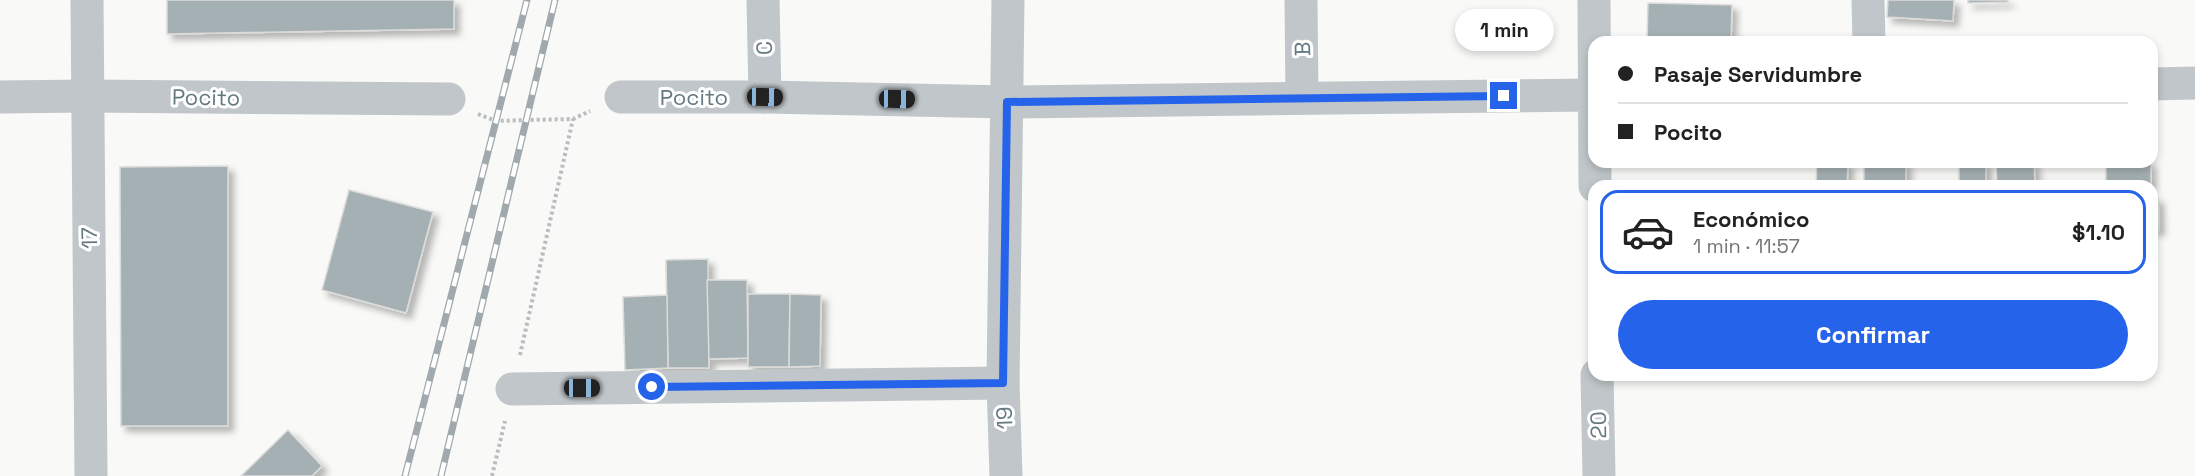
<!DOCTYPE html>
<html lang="es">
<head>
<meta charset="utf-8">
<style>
  :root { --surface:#fff; --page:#f6f6f6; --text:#222; --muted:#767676; --line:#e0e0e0; --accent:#2563eb }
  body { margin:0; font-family:"Space Grotesk",sans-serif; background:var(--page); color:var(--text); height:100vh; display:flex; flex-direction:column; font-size:22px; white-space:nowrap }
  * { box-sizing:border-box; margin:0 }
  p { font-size:20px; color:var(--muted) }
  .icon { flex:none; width:33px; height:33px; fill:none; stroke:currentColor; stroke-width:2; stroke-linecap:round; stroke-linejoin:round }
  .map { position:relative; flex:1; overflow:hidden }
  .drawer { position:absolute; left:1588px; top:180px; width:570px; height:201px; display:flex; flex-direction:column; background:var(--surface); border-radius:18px; box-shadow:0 3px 9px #0003 }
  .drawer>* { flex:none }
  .banner { position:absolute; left:1588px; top:36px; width:570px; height:132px; border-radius:18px; box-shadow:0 3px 9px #0003; display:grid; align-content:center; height:132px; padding:0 30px; background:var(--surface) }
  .end { position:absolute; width:27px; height:27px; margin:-14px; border:8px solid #2563eb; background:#fff; box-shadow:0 0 0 3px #fff }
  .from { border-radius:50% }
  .bubble { position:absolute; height:42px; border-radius:21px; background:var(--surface); box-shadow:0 3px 9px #0003; font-size:20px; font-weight:800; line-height:42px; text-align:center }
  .car { position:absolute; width:18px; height:36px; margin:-18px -9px; border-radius:8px; box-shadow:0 0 4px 2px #0007; background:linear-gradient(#222 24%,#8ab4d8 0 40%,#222 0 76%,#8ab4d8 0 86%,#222 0) }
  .banner b { display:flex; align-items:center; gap:21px; height:57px; font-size:22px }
  .banner b+b { border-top:2px solid var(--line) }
  .banner i { width:15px; height:15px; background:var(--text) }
  ul { padding:10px 0 0; list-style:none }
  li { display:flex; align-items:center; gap:18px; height:84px; margin:0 12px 9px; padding:0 18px; border:3px solid transparent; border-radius:18px }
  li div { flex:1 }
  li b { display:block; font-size:22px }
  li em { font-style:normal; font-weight:800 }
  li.on { border-color:var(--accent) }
  li>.icon { width:54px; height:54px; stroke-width:1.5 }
  .action { display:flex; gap:12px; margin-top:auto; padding:12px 30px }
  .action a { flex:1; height:69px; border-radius:36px; background:var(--accent); color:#fff; font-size:24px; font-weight:800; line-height:69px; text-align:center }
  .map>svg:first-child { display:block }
</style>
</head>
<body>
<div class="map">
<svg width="2195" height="476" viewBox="0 0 2195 476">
  <defs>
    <filter id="shadow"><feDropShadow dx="5.5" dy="5.5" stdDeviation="3" flood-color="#0004"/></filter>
  </defs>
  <rect width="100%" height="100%" fill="#f9f9f7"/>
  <!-- building -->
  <g fill="#a5b0b4" stroke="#dbdbd9" stroke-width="1.5" filter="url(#shadow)">
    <path d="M167,0h287v29l-287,5z"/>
    <path d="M1888,0h66l-1,21 -66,-4z"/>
    <path d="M1968,0h40v2l-40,1z"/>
    <path d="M1648,3l84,2 -1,37h-84z"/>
    <path d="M1817,162h31l-1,24h-31z"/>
    <rect x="1864" y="162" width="42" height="24"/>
    <rect x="1959" y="162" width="27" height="24"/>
    <path d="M1996,162h38l1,24h-38z"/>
    <path d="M2106,162h45v22l-45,1z"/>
    <path d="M228,166v260h-107l-1,-259z"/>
    <path d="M349,190l84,22 -27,101 -84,-23z"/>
    <path d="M2152,198h6l1,32h-7z"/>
    <path d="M708,259l1,109h-41l-2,-108z"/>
    <path d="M707,280h40l1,78 -39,1z"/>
    <path d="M748,294h42l-1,73h-41z"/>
    <path d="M790,294l31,1 -1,71 -31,1z"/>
    <path d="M667,295l1,73 -43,2 -2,-73z"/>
    <path d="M288,430l34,36 -10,10h-71z"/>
  </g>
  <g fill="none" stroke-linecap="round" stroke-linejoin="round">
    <!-- path -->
    <g stroke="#b9bdbf" stroke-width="4" stroke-dasharray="3 3" stroke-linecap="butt">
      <path d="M478,114l18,7 30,-1 47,-1 17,-8"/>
      <path d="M520,355l53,-236"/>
      <path d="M492,476l13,-55"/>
    </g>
    <!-- minor -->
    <g stroke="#c0c6c9" stroke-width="33">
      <path d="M87,0l4,476"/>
      <path d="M763,0l2,97"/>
      <path d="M1301,0l1,97"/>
      <path d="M1594,0l1,186"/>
      <path d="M1868,0l1,42"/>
      <path d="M2152,84l43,-1"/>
      <path d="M0,97l87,-1 362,3"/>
      <path d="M621,97h144l242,5 587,-7"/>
      <path d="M1597,375l2,101"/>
      <path d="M512,389l491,-6"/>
      <path d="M1006,476l-3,-93 5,-383"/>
    </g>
    <defs>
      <g id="rail">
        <path d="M405,476l122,-476"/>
        <path d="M441,476l114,-476"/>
      </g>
    </defs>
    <!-- rail casing -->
    <use href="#rail" stroke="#a0a9ad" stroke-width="7"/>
    <!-- rail -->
    <use href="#rail" stroke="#fff" stroke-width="4.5" stroke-dasharray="14" stroke-linecap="butt"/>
  </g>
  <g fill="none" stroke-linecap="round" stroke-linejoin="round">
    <!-- route -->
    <path stroke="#2563eb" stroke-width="8" d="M652,387l351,-4 4,-281 497,-6"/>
  </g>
  <g text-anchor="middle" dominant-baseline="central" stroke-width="6" stroke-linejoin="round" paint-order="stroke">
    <!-- street labels -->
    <g font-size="22" fill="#657981" stroke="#fff">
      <text transform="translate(764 48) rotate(-91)">C</text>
      <text transform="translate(1302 49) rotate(-91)">B</text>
      <text transform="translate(206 97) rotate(1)">Pocito</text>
      <text x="694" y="97">Pocito</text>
      <text transform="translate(89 238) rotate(-91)">17</text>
      <text transform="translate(1004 418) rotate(-92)">19</text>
      <text transform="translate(1598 425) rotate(-91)">20</text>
    </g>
  </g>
</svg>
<i class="end from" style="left:652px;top:387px"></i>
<i class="end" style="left:1504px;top:96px"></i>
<div class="bubble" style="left:1455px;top:9px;width:99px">1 min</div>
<i class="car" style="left:765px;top:97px;rotate:91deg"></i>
<i class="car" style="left:897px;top:99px;rotate:91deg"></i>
<i class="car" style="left:582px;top:388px;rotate:90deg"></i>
<div class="banner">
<b><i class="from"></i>Pasaje Servidumbre</b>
<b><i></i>Pocito</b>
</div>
<section class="drawer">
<ul>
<li class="on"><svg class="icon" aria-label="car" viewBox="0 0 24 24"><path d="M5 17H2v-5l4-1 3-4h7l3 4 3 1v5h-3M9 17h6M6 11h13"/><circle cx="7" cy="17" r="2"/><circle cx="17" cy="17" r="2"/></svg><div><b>Económico</b><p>1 min · 11:57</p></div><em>$1.10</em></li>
</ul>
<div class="action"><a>Confirmar</a></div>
</section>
</div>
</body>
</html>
